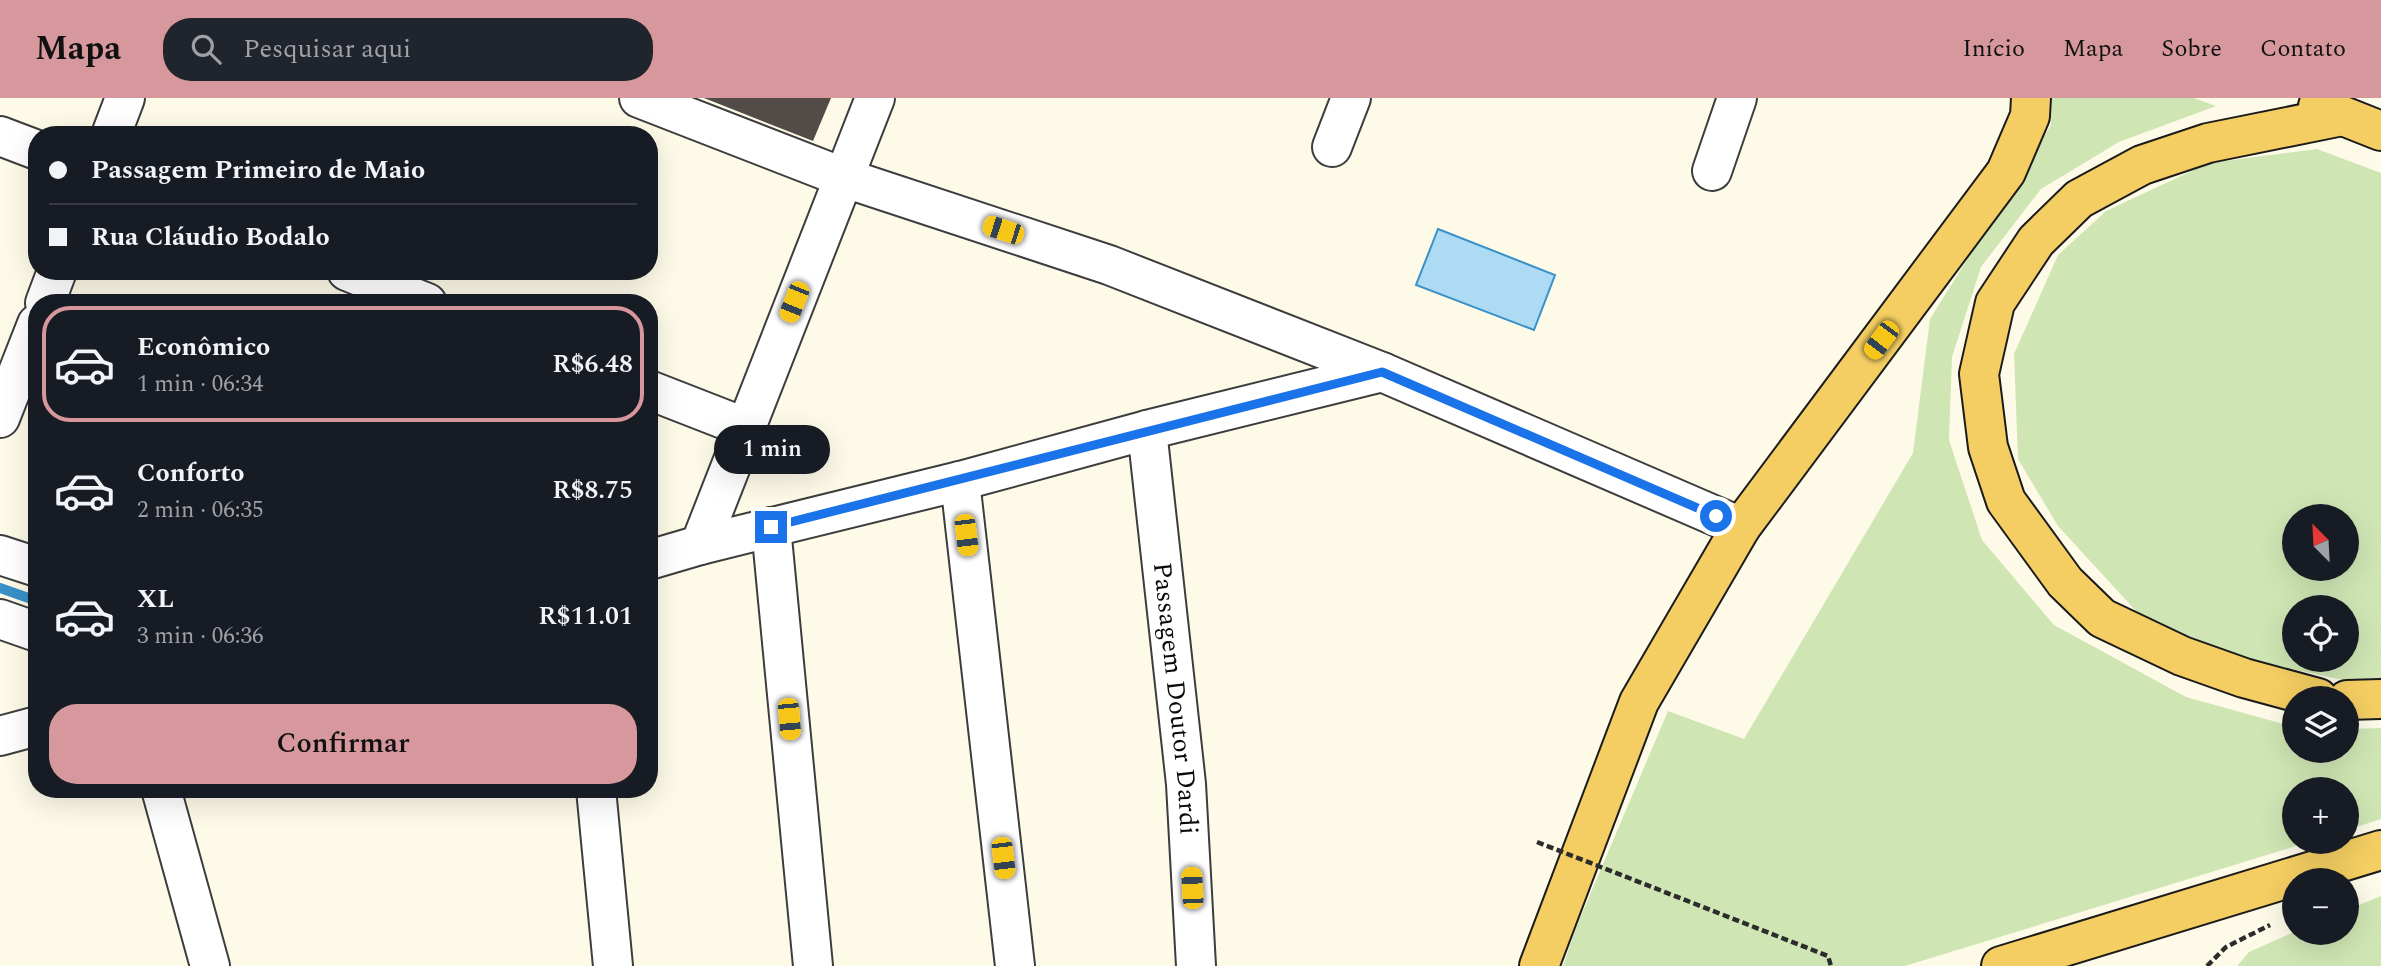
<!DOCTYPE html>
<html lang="pt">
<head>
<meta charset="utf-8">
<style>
  :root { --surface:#171b24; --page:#20242c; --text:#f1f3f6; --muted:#9ea1a6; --line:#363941; --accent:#d6989d }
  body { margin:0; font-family:Spectral,serif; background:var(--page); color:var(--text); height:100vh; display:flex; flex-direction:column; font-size:26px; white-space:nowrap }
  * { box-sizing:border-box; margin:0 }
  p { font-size:23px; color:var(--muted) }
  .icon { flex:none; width:38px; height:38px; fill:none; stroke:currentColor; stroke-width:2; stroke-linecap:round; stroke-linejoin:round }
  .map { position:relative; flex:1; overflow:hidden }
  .side { position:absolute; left:28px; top:196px; width:630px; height:504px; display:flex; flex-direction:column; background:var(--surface); border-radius:28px; box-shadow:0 7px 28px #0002 }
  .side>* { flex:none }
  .hud { position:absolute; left:28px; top:28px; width:630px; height:154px; border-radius:28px; box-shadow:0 7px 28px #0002; display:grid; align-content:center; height:154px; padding:0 21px; background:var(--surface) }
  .needle { width:46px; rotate:336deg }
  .buttons { position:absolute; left:2282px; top:406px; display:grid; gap:14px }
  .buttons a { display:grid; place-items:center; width:77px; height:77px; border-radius:50%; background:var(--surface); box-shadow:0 7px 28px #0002; font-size:35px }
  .end { position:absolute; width:32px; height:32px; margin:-16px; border:9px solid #1a73e8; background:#fff; box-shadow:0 0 0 4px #fff }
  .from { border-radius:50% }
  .bubble { position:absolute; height:49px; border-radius:24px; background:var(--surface); box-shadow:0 7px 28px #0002; font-size:23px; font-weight:600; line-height:49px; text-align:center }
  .car { position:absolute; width:21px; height:42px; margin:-21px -10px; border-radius:9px; box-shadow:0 0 5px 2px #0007; background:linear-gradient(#f5c518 24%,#345 0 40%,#f5c518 0 76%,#345 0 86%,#f5c518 0) }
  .hud b { display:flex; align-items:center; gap:24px; height:66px; font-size:26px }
  .hud b+b { border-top:2px solid var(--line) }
  .hud i { width:18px; height:18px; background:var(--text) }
  ul { padding:12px 0 0; list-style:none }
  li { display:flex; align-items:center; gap:21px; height:116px; margin:0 14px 10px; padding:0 7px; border:4px solid transparent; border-radius:28px }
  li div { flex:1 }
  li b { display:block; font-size:26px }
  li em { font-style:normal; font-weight:600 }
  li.active { border-color:var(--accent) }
  li>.icon { width:63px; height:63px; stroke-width:1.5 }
  .cta { display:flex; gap:14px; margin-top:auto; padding:14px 21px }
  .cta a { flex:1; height:80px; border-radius:28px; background:var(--accent); color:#111; font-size:28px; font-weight:600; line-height:80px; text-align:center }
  header { display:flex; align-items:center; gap:42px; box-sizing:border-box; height:98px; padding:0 35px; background:var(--accent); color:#111 }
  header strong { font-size:33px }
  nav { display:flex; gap:38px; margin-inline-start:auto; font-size:24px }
  .search { width:490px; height:63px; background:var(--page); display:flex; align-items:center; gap:18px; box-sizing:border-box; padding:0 24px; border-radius:28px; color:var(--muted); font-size:26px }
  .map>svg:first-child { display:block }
</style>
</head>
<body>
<header>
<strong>Mapa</strong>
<div class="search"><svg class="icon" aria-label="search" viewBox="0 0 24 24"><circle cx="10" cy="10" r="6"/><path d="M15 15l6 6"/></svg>Pesquisar aqui</div>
<nav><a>Início</a><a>Mapa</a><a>Sobre</a><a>Contato</a></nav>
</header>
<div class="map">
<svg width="2381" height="868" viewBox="0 0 2381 868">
  <rect width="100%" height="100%" fill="#fefae8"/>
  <!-- green -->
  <g fill="#cfe6b4" fill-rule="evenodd">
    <path d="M2052,0h142l22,8 -97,36 -78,47 -60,78 -29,90 -3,83 33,100 72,85 132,72 108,30v24h53v-22l34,-1v91l-34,11v-41h-53v53h15l-404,124h-342l12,-36 93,-219 76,28 169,-286 17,-134 121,-194z"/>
    <path d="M2317,51l64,24v507l-29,2 -120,-26 -96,-45 -78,-85 -40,-67 -4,-105 44,-99 48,-44 103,-48zM2294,418h53v53h-53zM2294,509h53v53h-53z"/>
    <path d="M2381,798v70h-144l12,-14 45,-20 53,1v-23z"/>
  </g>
  <!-- water -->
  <path fill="#aedbf4" stroke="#3891c8" stroke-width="2" d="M1438,131l117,46 -21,55 -118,-45z"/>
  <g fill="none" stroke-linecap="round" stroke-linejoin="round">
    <!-- stream -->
    <path stroke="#3891c8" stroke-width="10" d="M0,490l37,13"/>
  </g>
  <!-- building -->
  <path fill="#524b47" d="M704,0h127l-18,43z"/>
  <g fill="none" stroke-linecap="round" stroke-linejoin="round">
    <defs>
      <g id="minor">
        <path d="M639,0l206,80 264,87 273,107 359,155"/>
        <path d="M111,37l14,-37"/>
        <path d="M0,38l37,14"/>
        <path d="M1332,49l19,-49"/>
        <path d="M1712,73l25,-73"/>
        <path d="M347,173l80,32"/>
        <path d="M45,205l12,-32"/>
        <path d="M649,292l95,37"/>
        <path d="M0,320l37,-94"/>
        <path id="s1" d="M1147,332l39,354 10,182"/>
        <path d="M960,383l55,485"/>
        <path d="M771,429l42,439"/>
        <path d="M700,447l175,-447"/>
        <path d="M0,457l37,12"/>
        <path d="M649,462l51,-15 260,-64 187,-51 235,-58"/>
        <path d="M0,521l37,13"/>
        <path d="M0,638l37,-10"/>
        <path d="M161,691l49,177"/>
        <path d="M596,691l17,177"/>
      </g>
      <g id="major">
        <path d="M2318,8l63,25"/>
        <path d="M2318,600l-74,-20 -62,-22 -80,-38 -37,-36 -59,-81 -18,-54 -9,-73 16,-71 41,-62 43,-42 63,-34 66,-22 134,-27"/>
        <path d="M2347,602l34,-1"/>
        <path d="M1539,868l100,-264 102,-175 265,-355 24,-56 1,-18"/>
        <path d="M2001,868l380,-116"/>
      </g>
    </defs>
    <!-- minor casing -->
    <use href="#minor" stroke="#3d3d3d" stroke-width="42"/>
    <!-- major casing -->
    <use href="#major" stroke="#1b1b1b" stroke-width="42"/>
    <!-- path -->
    <path stroke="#2c2c2c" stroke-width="4.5" stroke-dasharray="7 3.5" stroke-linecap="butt" d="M2207,868l19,-19 44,-22"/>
    <!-- minor -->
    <use href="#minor" stroke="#fff" stroke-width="38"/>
    <!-- major -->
    <use href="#major" stroke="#f4ce62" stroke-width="38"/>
    <!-- path-bridge -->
    <path stroke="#2c2c2c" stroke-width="4.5" stroke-dasharray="7 3.5" stroke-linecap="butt" d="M1537,744l291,114 3,10"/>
  </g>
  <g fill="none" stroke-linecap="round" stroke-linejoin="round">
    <!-- route -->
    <path stroke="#1a73e8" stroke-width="9" d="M771,429l611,-155 334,144"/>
  </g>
  <g text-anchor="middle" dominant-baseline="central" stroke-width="7" stroke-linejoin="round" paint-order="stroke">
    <!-- street labels -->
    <g font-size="26" fill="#0a0a0a" stroke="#fff">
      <text stroke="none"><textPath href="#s1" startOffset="270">Passagem Doutor Dardi</textPath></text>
    </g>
  </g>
</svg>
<div class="buttons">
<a><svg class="needle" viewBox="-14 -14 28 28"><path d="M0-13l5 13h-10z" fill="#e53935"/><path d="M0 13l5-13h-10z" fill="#9ea1a6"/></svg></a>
<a><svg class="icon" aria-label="locate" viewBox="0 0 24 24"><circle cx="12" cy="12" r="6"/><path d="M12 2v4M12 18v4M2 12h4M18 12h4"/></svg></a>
<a><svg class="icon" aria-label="layers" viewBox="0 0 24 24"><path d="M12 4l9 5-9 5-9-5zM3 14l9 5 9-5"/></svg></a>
<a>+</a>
<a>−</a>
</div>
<i class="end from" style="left:1716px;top:418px"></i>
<i class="end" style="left:771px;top:429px"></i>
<div class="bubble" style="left:714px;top:327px;width:116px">1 min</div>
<i class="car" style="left:1003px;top:132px;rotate:288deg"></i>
<i class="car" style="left:794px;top:204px;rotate:202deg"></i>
<i class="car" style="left:1881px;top:242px;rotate:217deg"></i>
<i class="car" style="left:966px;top:437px;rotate:173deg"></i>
<i class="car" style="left:789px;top:621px;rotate:175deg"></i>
<i class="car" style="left:1003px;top:760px;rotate:173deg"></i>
<i class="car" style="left:1192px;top:790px;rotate:357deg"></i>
<div class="hud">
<b><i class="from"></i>Passagem Primeiro de Maio</b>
<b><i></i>Rua Cláudio Bodalo</b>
</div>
<section class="side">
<ul>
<li class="active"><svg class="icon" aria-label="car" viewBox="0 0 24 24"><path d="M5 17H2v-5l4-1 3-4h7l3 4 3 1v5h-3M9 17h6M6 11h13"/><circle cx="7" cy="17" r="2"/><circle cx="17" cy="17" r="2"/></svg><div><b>Econômico</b><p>1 min · 06:34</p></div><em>R$6.48</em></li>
<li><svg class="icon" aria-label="car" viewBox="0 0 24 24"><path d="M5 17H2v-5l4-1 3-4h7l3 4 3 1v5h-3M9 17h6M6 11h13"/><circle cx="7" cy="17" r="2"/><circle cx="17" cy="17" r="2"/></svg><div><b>Conforto</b><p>2 min · 06:35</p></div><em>R$8.75</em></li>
<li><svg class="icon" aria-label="car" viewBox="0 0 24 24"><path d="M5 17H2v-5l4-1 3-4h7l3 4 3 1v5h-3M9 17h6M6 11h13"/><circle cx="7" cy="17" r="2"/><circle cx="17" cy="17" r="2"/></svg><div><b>XL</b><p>3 min · 06:36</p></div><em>R$11.01</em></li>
</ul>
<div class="cta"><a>Confirmar</a></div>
</section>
</div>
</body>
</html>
